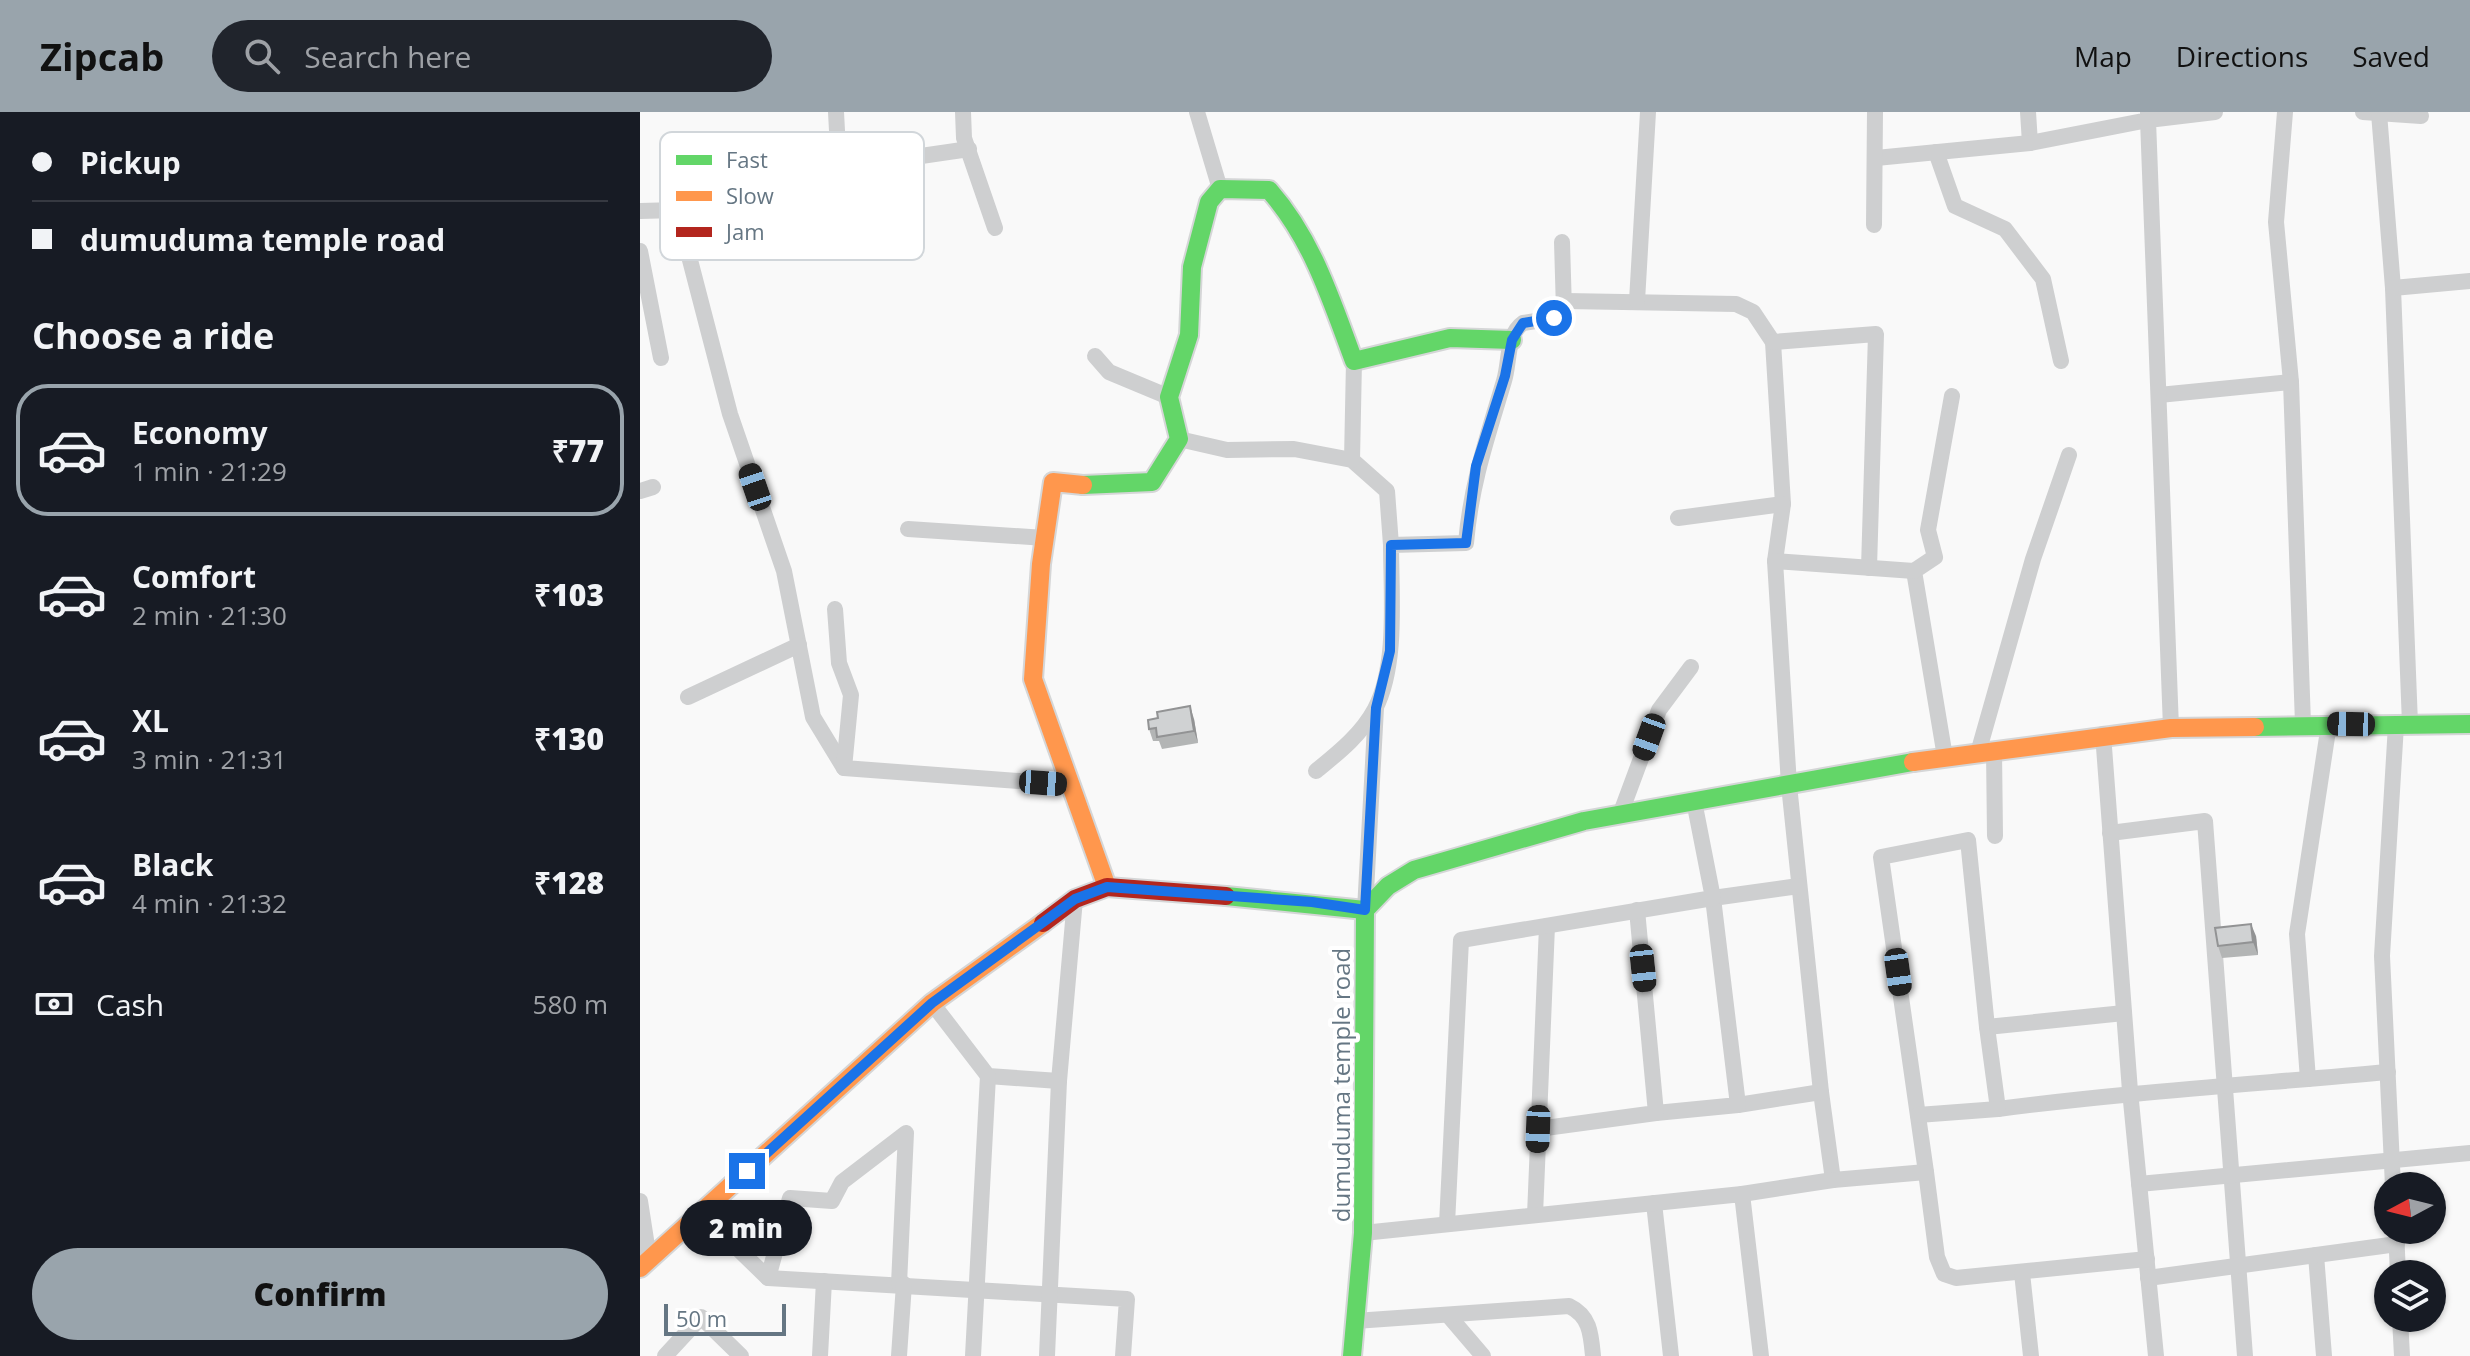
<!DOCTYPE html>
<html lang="en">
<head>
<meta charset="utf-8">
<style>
  :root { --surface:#171b24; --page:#20242c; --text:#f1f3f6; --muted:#9ea1a6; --line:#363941; --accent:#99a4ac }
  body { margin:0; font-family:"Open Sans",sans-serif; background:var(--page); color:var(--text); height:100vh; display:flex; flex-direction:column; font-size:30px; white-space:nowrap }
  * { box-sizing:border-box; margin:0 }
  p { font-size:26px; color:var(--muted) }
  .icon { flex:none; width:44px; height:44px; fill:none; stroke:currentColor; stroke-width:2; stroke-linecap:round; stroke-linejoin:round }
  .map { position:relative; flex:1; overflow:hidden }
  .sheet { display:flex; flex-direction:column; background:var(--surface); width:640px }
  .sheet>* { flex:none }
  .banner { display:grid; align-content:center; height:176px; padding:0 32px; background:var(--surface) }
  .needle { width:52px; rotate:263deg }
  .buttons { position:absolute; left:1734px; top:1060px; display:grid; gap:16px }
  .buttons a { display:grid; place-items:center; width:72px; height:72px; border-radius:50%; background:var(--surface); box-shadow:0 2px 6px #0004; font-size:40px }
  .scale { position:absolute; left:24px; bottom:20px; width:122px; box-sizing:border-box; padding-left:8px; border:4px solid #657683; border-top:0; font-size:22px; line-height:28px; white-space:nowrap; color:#657683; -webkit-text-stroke:6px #fff; paint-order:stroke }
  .end { position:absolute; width:36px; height:36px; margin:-18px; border:10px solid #1a73e8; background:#fff; box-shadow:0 0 0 4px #fff }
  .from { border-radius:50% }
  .bubble { position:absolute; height:56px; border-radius:28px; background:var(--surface); box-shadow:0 2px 6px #0004; font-size:26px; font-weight:800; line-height:56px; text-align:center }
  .car { position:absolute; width:24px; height:48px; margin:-24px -12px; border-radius:10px; box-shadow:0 0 6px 2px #0007; background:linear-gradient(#222 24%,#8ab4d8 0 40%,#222 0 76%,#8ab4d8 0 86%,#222 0) }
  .banner b { display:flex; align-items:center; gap:28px; height:76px; font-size:30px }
  .banner b+b { border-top:2px solid var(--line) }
  .banner i { width:20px; height:20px; background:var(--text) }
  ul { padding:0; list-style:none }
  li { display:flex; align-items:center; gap:24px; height:132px; margin:0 16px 12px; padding:0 16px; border:4px solid transparent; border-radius:32px }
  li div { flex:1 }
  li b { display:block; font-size:30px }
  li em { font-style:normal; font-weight:800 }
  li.on { border-color:var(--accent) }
  li>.icon { width:72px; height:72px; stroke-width:1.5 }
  h2 { padding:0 32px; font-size:36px; line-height:96px }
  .pay { display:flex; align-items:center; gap:20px; height:88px; padding:0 32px; font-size:30px }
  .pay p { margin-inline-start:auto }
  .primary-button { display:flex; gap:16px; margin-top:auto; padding:16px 32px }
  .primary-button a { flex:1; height:92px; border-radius:48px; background:var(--accent); color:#111; font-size:32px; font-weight:800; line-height:92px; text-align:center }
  header { display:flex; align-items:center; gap:48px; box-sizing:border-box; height:112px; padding:0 40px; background:var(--accent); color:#111 }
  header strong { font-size:38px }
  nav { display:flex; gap:44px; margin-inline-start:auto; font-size:28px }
  .search { width:560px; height:72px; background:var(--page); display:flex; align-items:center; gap:20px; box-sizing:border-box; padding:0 28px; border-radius:44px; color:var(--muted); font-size:30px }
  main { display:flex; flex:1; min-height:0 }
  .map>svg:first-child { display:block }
</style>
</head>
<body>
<header>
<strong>Zipcab</strong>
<div class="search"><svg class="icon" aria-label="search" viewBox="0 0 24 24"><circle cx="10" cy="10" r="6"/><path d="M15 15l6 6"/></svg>Search here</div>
<nav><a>Map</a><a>Directions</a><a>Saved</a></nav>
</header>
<main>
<section class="sheet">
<div class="banner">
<b><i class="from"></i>Pickup</b>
<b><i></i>dumuduma temple road</b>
</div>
<h2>Choose a ride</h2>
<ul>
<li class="on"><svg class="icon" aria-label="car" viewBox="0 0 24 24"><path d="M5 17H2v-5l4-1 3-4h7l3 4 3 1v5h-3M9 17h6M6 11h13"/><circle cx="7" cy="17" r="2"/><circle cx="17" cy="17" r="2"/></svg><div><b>Economy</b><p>1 min · 21:29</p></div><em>₹77</em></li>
<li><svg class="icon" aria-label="car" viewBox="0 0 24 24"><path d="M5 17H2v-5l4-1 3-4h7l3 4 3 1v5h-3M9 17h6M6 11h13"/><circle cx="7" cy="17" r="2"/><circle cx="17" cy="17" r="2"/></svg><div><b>Comfort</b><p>2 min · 21:30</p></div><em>₹103</em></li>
<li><svg class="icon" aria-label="car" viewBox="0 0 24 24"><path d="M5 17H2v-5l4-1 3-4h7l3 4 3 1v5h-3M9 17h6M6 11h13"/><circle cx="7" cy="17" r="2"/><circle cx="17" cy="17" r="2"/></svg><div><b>XL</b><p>3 min · 21:31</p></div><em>₹130</em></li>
<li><svg class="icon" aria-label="car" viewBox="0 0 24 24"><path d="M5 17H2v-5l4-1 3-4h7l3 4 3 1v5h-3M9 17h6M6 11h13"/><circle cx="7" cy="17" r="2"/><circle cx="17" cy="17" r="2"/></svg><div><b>Black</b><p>4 min · 21:32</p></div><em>₹128</em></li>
</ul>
<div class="pay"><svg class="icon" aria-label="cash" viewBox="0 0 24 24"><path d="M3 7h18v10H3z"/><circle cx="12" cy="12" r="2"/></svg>Cash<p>580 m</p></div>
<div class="primary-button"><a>Confirm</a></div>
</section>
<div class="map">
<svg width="1830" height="1244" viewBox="0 0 1830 1244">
  <rect width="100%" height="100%" fill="#f9f9f9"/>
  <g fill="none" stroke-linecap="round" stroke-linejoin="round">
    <defs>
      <g id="fast">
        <path d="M443,373l69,-3 27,-43 -10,-42 20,-62 3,-68 17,-65 11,-13 49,1c44,50 62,110 85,171l96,-23 62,2"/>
        <path d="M1615,615l215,-3"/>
        <path d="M586,784l139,14 -2,323 -11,123"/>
        <path d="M725,798l23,-24 26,-16 170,-49 329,-59"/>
      </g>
      <g id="slow">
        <path d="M443,373l-30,-3 -12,82 -8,115 74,208"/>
        <path d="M1273,650l258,-34 84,-1"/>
        <path d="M0,1156l292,-265 111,-80"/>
      </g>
      <path id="jam" d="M403,811l32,-24 32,-12 119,9"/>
    </defs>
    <!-- fast casing -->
    <use href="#fast" stroke="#d5d6d7" stroke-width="22"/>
    <!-- slow casing -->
    <use href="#slow" stroke="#d5d6d7" stroke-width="22"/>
    <!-- jam casing -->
    <use href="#jam" stroke="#d5d6d7" stroke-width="22"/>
    <!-- street -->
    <g stroke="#cecfd0" stroke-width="16">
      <path d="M196,0l3,56 130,-19"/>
      <path d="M323,0l1,26 31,90"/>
      <path d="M557,0l23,77"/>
      <path d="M1388,0l2,31"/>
      <path d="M1645,0l-9,110 15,160 12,342"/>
      <path d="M1723,0l58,4"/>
      <path d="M1739,1l14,175 17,436"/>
      <path d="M1296,40l19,54 50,23 38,50 18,82"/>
      <path d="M1236,46l154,-15 118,-23v-8"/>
      <path d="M0,99l37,-1 53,204 54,157 29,146 31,51"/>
      <path d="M1234,113l1,-113"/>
      <path d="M0,139l21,107"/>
      <path d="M1753,176l77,-7"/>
      <path d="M926,189l170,3 17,8 20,30 10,162 -8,57"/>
      <path d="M997,189l11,-189"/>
      <path d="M1133,230l103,-8 -7,234"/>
      <path d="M455,244l14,16 60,25"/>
      <path d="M1519,283l132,-13"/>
      <path d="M539,327l48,11 67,-1 58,11 35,31 4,54"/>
      <path d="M712,348l2,-99"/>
      <path d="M0,379l13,-4"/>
      <path d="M1038,406l105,-14"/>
      <path d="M268,417l137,9"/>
      <path d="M195,497l4,54 12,32 -7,73 228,17"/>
      <path d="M48,585l111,-52"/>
      <path d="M1531,616l-23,-608 67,-8"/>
      <path d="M1463,622l27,357 26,265"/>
      <path d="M1354,638l1,86"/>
      <path d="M1338,641l55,-194 36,-104"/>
      <path d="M1305,645l-31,-186 21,-14 -7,-27 24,-134"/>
      <path d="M676,659c22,-18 45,-36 59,-62 23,-44 16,-115 16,-164l75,-2c5,-59 21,-105 38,-162 6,-19 2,-46 19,-58l31,-5 10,-8 -2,-68"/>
      <path d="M980,703l39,-105 32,-43"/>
      <path d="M1470,721l95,-12 40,535"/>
      <path d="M725,798l11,-202"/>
      <path d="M292,891l56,73 71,5"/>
      <path d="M1347,915l11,82c129,-17 259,-25 390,-37"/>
      <path d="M1668,967l-11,-145 32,-210"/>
      <path d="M1181,980l12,88 93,-8 -45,-315 87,-17 19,187 137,-14"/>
      <path d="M1098,993l83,-13 -32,-307 -14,-224 139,10"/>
      <path d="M1016,1001l82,-8 -25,-207 86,-12"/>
      <path d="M1278,1003l80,-6"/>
      <path d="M898,1017l118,-16 -19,-203"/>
      <path d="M1286,1060l11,85 7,17 12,4 191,-19"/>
      <path d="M1499,1072l331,-31"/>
      <path d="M1753,1074l-11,-230 14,-231"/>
      <path d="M1102,1082l91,-14"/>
      <path d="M0,1089l9,58"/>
      <path d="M1014,1091l17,153"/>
      <path d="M61,1101l67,65 359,21 -4,57"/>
      <path d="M895,1103l12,-289"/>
      <path d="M807,1112l14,-284 252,-42 -19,-97"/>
      <path d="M1756,1118l2,44"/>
      <path d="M723,1121l379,-39 19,162"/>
      <path d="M1676,1143l8,101"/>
      <path d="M1382,1161l9,83"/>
      <path d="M128,1166l22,-80 42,3 10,-19 64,-49 -7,151"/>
      <path d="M1508,1166l249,-34"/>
      <path d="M808,1203l35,41"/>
      <path d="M1760,1206l2,38"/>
      <path d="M715,1209l214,-15c21,10 22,28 24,50"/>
      <path d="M25,1244l36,-39 40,39"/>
      <path d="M180,1244l4,-75"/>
      <path d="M259,1244l5,-72"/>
      <path d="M333,1244l15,-280"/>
      <path d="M407,1244l12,-275 16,-182"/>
    </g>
    <!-- fast -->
    <use href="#fast" stroke="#63d668" stroke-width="18"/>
    <!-- slow -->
    <use href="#slow" stroke="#ff974d" stroke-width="18"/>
    <!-- jam -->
    <use href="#jam" stroke="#b3261e" stroke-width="18"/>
  </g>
  <!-- wall -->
  <g fill="#b3b5b5">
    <path d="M554,607l4,24 -36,6 -3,-8h-6l-4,-12z"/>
    <path d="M1616,824l2,19 -36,3 -4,-12z"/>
  </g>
  <!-- shaded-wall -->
  <g fill="#929394">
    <path d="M550,594l4,13 4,24 -4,-12z"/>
    <path d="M1611,812l5,12 2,19 -5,-13z"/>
  </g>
  <!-- building -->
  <g fill="#d0d2d3" stroke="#929394" stroke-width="2">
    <path d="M550,594l4,25 -37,6 -1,-9 -7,1 -1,-9 10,-2 -1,-6z"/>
    <path d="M1611,812l2,18 -35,4 -3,-18z"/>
  </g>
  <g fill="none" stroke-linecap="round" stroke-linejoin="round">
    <!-- route -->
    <path stroke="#1a73e8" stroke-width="10" d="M107,1059l185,-168 143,-104 32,-12 205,15 53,8 11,-202 14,-57 1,-106 75,-2 10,-77 29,-90 7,-36 11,-17 31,-5"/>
  </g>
  <g text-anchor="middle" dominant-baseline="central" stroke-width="8" stroke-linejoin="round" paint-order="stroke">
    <!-- street labels -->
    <g font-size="24" fill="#657683" stroke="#fff">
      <text transform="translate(700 973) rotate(-90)">dumuduma temple road</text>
    </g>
  </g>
  <!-- legend -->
  <rect x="20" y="20" width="264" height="128" rx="12" fill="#fff" stroke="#d1d6da" stroke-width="2"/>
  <rect x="36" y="43" width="36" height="10" fill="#63d668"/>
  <rect x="36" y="79" width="36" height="10" fill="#ff974d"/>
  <rect x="36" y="115" width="36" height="10" fill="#b3261e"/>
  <g font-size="22" fill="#657683">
    <text x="86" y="56">Fast</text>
    <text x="86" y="92">Slow</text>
    <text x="86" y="128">Jam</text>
  </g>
</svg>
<div class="buttons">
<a><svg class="needle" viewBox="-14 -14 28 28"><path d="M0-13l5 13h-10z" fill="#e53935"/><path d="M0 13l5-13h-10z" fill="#9ea1a6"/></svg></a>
<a><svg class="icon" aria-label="layers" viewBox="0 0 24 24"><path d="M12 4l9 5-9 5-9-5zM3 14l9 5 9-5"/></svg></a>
</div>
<div class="scale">50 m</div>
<i class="end from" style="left:914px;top:206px"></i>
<i class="end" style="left:107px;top:1059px"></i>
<div class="bubble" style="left:40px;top:1088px;width:132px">2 min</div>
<i class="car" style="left:115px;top:375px;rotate:341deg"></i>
<i class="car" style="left:1711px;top:612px;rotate:271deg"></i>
<i class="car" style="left:1009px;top:625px;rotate:200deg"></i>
<i class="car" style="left:403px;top:671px;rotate:94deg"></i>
<i class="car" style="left:1003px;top:856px;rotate:174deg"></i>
<i class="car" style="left:1258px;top:860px;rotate:172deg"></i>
<i class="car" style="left:898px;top:1017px;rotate:182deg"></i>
</div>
</main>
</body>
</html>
